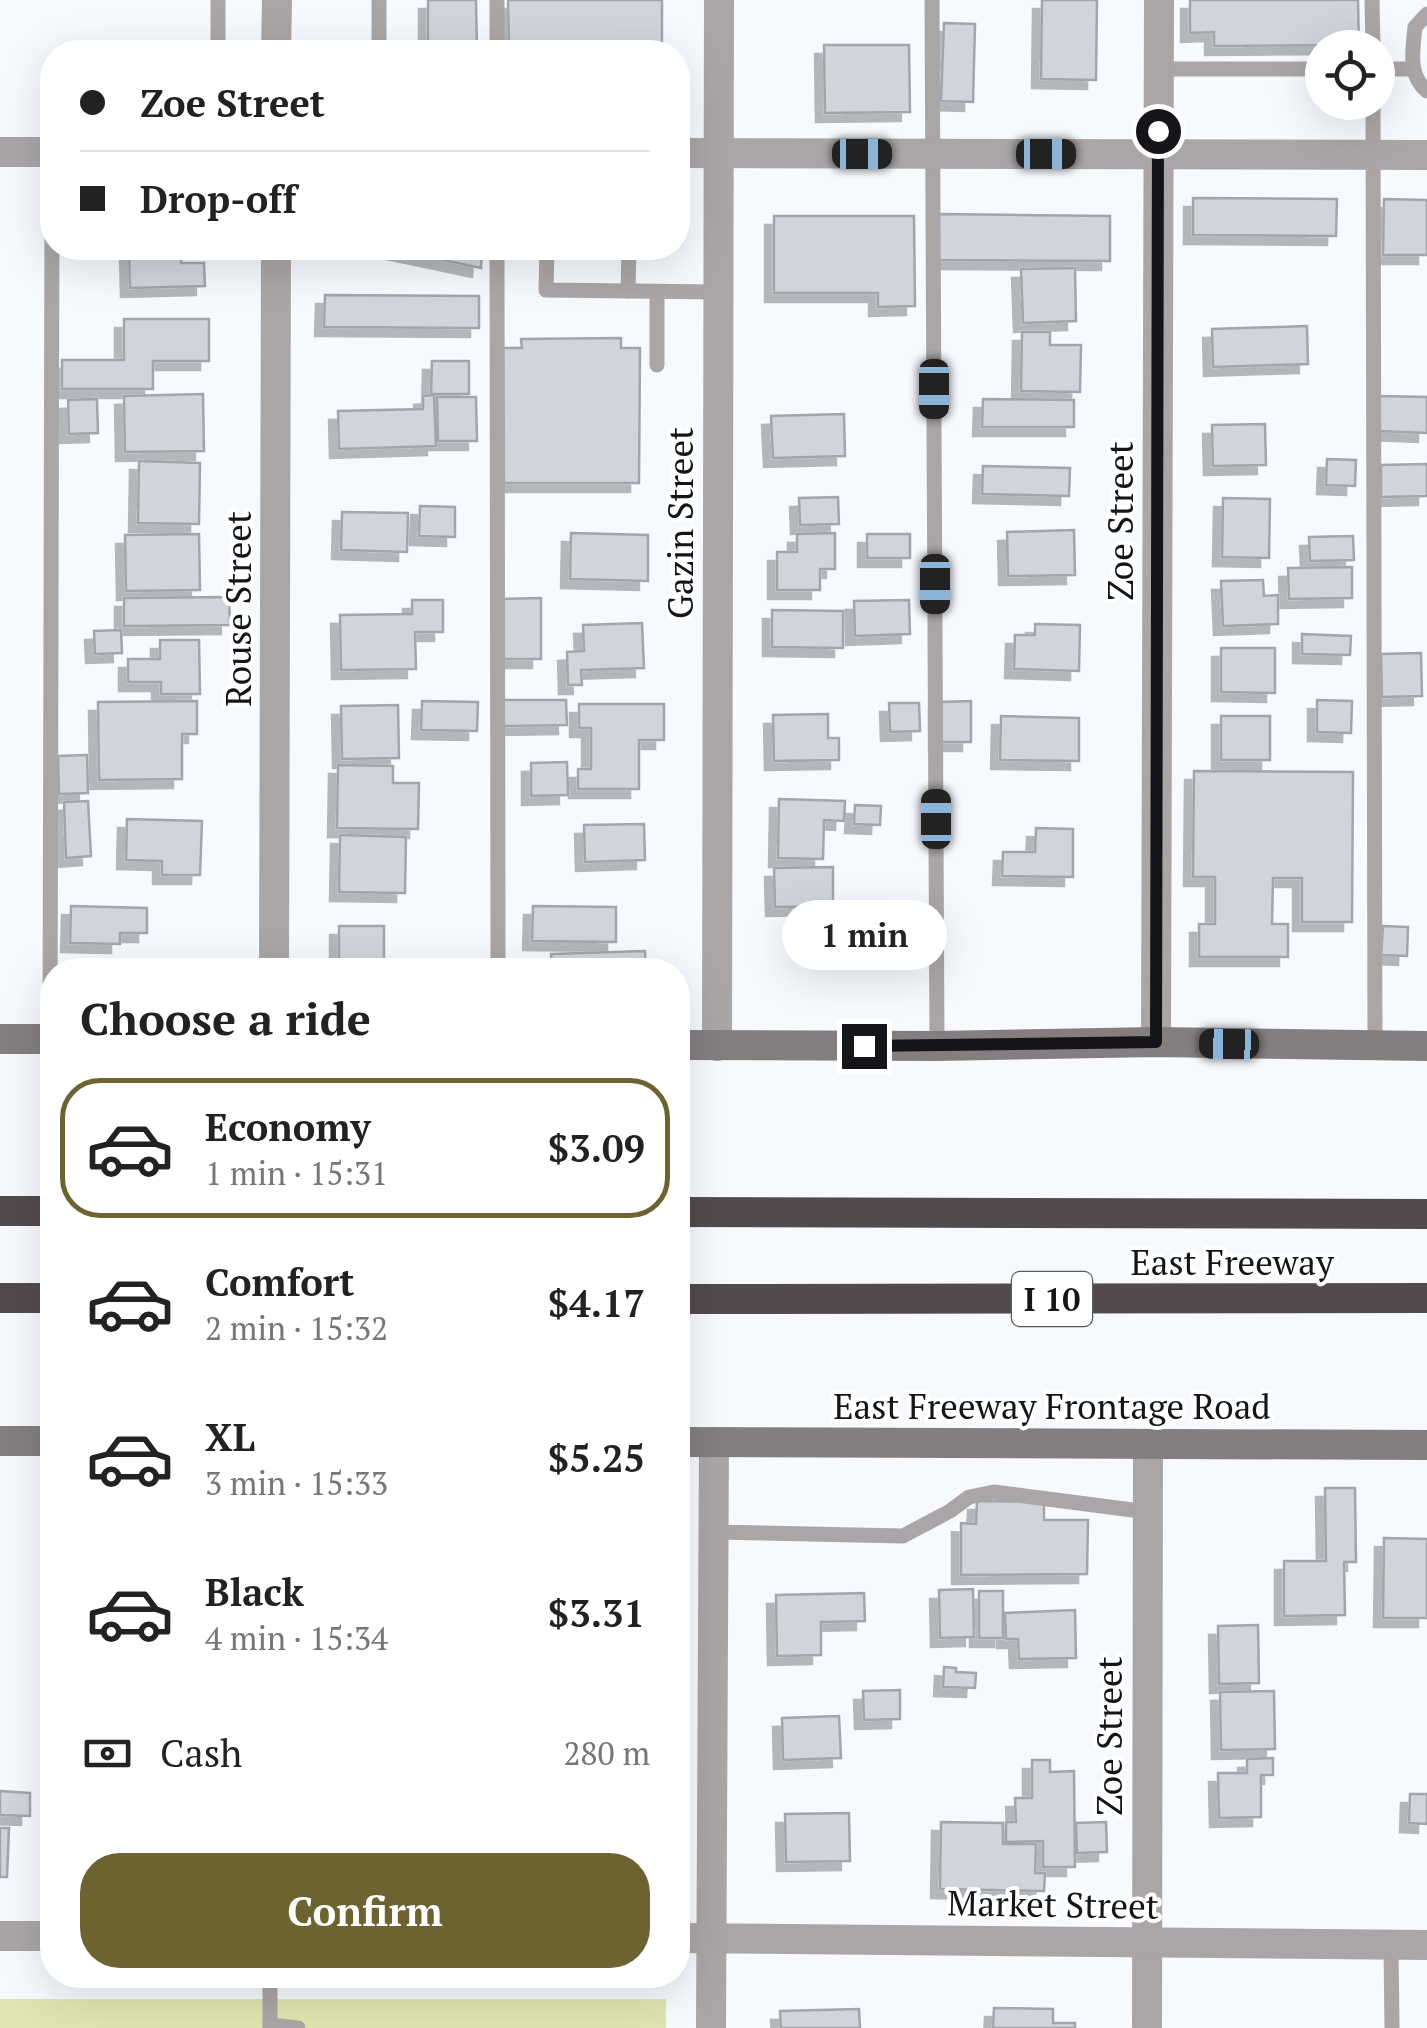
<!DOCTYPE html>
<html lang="en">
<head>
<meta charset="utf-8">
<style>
  :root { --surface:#fff; --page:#f6f6f6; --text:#222; --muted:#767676; --line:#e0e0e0; --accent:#6c6330 }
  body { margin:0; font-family:"PT Serif",serif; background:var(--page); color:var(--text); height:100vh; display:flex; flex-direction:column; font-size:38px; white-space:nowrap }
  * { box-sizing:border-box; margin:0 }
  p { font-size:32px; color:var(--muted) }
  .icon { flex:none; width:55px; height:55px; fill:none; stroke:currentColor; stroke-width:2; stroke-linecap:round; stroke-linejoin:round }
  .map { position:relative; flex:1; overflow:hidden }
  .panel { position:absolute; left:40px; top:958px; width:650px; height:1030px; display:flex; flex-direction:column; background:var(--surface); border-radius:40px; box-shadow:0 10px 40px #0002 }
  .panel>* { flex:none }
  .hud { position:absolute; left:40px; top:40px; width:650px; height:220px; border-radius:40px; box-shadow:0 10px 40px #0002; display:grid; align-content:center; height:220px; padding:0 40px; background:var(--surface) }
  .controls { position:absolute; left:1305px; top:30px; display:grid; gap:20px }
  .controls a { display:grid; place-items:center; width:90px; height:90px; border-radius:50%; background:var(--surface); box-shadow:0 10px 40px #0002; font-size:50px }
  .end { position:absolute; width:45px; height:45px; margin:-22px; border:12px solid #141518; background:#fff; box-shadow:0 0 0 5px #fff }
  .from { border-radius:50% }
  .bubble { position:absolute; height:70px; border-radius:35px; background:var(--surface); box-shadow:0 10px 40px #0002; font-size:32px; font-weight:800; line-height:70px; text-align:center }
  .car { position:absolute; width:30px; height:60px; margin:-30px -15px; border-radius:12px; box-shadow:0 0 8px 2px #0007; background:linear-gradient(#222 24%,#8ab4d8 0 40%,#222 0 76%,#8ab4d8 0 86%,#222 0) }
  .hud b { display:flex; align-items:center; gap:35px; height:95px; font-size:38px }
  .hud b+b { border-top:2px solid var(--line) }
  .hud i { width:25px; height:25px; background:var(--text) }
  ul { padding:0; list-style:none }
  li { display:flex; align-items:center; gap:30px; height:140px; margin:0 20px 15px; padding:0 20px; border:5px solid transparent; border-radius:40px }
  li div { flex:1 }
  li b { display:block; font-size:38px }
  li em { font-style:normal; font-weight:800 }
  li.selected { border-color:var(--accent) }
  li>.icon { width:90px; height:90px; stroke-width:1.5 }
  h2 { padding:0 40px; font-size:45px; line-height:120px }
  .pay { display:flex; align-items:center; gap:25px; height:110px; padding:0 40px; font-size:38px }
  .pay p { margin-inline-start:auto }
  .primary-button { display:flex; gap:20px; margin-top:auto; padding:20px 40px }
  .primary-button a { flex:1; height:115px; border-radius:40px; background:var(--accent); color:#fff; font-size:40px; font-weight:800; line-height:115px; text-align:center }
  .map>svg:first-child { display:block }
</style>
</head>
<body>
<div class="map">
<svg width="1427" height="2028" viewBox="0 0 1427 2028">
  <defs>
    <filter id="shadow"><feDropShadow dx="-9" dy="9" stdDeviation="0" flood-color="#0004"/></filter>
  </defs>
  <rect width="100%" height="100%" fill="#f6f9fe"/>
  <!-- green -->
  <rect fill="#e0e5af" x="0" y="1999" width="666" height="29"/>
  <!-- building -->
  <g fill="#d0d5db" stroke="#a2a6ac" stroke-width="2.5" filter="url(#shadow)">
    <path d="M428,0h48l1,52h-49z"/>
    <path d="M508,0h154v47l-153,2z"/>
    <path d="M1042,0h55l-1,80 -55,-1z"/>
    <path d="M1190,0h168l1,45 -145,1v-14l-24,1z"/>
    <path d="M944,23l31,1 -2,78 -32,-1z"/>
    <path d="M824,45h85l1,67 -85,1z"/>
    <path d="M1193,198l144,1 -1,37 -143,-1z"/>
    <path d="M1384,199l43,1v55h-44z"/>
    <path d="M937,214l173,2v45l-173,-1z"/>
    <path d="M774,216h140l1,90 -37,1v-14h-104z"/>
    <path d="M129,248h52v15h23l1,23 -75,2z"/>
    <path d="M386,248h96l-1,20z"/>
    <path d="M1075,268l1,53 -53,2 -2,-54z"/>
    <path d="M325,295l154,1v32l-155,-1z"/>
    <path d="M124,319h85v42h-56v28h-91v-29h62z"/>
    <path d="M1307,326l1,38 -95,3 -1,-38z"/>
    <path d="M1022,332h28v13h31l-1,47 -59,-1z"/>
    <path d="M621,338v10h19l-1,135h-135l-1,-135h19l-1,-9z"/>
    <path d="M432,361h37v33h-38z"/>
    <path d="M203,394l1,57 -79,1 -1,-56z"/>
    <path d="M434,395l2,51 -97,3 -1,-38 85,-2v-13z"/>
    <path d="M1378,396l49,1v36l-49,-2z"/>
    <path d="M437,397h39l1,44h-39z"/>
    <path d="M97,399l1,34 -29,1 -1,-34z"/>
    <path d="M983,399l91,1v27h-92z"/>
    <path d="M844,414l1,42 -72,2 -2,-42z"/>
    <path d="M1265,424l1,41 -53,1 -1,-41z"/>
    <path d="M1327,459l29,1 -1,26 -29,-1z"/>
    <path d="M139,461l61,2 -1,61 -61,-1z"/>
    <path d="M1427,464v32l-46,1v-32z"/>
    <path d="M983,466l87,2 -1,28 -87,-2z"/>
    <path d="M838,497l1,27 -39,1 -1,-27z"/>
    <path d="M1223,498l47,1 -1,59 -47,-1z"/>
    <path d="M420,506l35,1v30l-36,-1z"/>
    <path d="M342,512l66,1 -1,39 -66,-2z"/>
    <path d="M1074,530l1,45 -67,1 -1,-44z"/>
    <path d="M571,533l77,2v46l-78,-2z"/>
    <path d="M835,533v36h-15v21h-43v-38h20v-18z"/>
    <path d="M199,534l1,56 -74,1 -1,-56z"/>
    <rect x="867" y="534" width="43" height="24"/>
    <path d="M1353,536l1,24 -44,1 -1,-24z"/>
    <path d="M1352,567v31l-63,1 -1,-31z"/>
    <path d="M1263,580l1,16 14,-1v29l-55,2 -2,-45z"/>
    <path d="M229,597l1,28 -106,1v-28z"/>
    <path d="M541,598v61h-40v-60z"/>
    <path d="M412,600h31v32h-28l1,37 -75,1 -1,-55 72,-1z"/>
    <path d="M909,600l1,34 -55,2 -1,-35z"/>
    <path d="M772,610l71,1v37l-71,-1z"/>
    <path d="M642,623l2,45 -63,2 1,15h-14l-1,-33 17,-1 -1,-26z"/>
    <path d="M1035,624l45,1 -1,46 -65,-2 1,-34h20z"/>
    <path d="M121,630l1,23 -27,1 -1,-23z"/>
    <path d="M1302,634l49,2 -1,19 -48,-1z"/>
    <path d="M160,640h39l1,54h-39v-12h-33v-23h32z"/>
    <path d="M1221,648h54v45l-54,-1z"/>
    <path d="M1421,653l1,43 -40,1 -1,-43z"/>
    <path d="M502,700h64l1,25 -65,1z"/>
    <path d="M1317,700l35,1 -1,32 -34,-1z"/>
    <path d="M197,701v33h-15v45l-83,1 -1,-78z"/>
    <path d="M422,701l56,1 -1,29 -56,-1z"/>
    <path d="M971,701v41h-33v-40z"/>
    <path d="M889,703h30l1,28 -30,1z"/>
    <path d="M579,704h85v36h-25v49h-61v-20h13v-41h-12z"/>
    <path d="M398,705l1,53 -57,1 -1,-53z"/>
    <path d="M828,714v24h11v22l-65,1 -1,-46z"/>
    <path d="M1001,716l78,2v43l-79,-1z"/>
    <rect x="1221" y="716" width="49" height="44"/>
    <path d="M87,755l1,38 -29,1 -1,-38z"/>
    <path d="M567,762l1,33 -37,1v-33z"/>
    <path d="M338,765l55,1v17h26l-1,46 -81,-1z"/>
    <path d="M1194,771l159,1 -1,150h-50v-44h-29l-1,46h16v33h-89v-33h16v-47h-22z"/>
    <path d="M779,799l66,2 -1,20 -20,-1 -1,39 -45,-1z"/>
    <path d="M88,801l3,55 -25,2 -2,-56z"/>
    <path d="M855,805l26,1 -1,19 -26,-1z"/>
    <path d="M127,819l75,2 -2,54h-38v-14l-36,-1z"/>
    <path d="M644,824l1,36 -60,2 -1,-37z"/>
    <path d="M1036,828l37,1v48l-71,-1 1,-24h32z"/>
    <path d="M340,835l66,2 -1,56 -66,-1z"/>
    <path d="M833,867v39l-58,1 -1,-39z"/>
    <path d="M71,906l76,2v25h-27v11l-50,-1z"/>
    <path d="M533,906l83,1v35l-84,-1z"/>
    <path d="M857,913v19l-62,2v-20z"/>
    <rect x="339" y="926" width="45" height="44"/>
    <path d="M1383,926l25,1 -1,29 -26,-1z"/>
    <path d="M645,951l1,19h-94l-1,-16z"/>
    <path d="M1325,1488h30l1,74h-12l1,53 -61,1v-55h42z"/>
    <path d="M977,1501l67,1v18h44l-1,54 -126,1v-52l15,1z"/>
    <path d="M1384,1538l43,1v79h-44z"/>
    <path d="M973,1589l1,48 -34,1 -1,-48z"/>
    <rect x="979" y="1591" width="24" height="47"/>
    <path d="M864,1593l1,28 -44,1v33l-44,1 -1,-61z"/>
    <path d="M1075,1610l1,48 -57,1 -1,-20h-12l-1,-26z"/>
    <path d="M1258,1625l1,58 -40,1 -1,-58z"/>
    <path d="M944,1667l12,1v4l20,1 -1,15 -32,-1z"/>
    <path d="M900,1690v29l-36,1 -1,-29z"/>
    <path d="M1274,1691l1,58 -54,1 -1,-58z"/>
    <path d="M839,1716l2,42 -58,2 -1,-42z"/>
    <path d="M1273,1758v17h-12v42l-42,1 -1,-45h29v-14z"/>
    <path d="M1032,1760h18v12l24,-1 1,96h-32v-26l-37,1v-20h10l-1,-24h17z"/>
    <path d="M0,1791l30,2v23l-30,-1z"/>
    <path d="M1410,1794h17v30l-18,-1z"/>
    <path d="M849,1813l1,48 -64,1 -1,-48z"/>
    <path d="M941,1822l62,1v21h33l-1,29h10l-1,18 -104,-2z"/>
    <path d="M1106,1822l1,30 -30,1 -1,-30z"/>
    <path d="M0,1828h9l-2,49h-7z"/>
    <path d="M994,2008l59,1v14h22v5h-82z"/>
    <path d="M859,2009l1,19h-79l-1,-17z"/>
  </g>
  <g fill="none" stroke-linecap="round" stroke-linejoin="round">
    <!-- service -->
    <g stroke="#aaa6a6" stroke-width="15">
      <path d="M218,0v43"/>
      <path d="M379,0v52"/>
      <path d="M497,0v52"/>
      <path d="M932,0l5,1046"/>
      <path d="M1372,0l1,48"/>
      <path d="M1427,14l-12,13c-2,23 -8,47 12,64"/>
      <path d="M1158,69h164"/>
      <path d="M1378,69h34"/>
      <path d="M1373,102l2,944"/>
      <path d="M497,248l1,722"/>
      <path d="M547,248l-1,42 172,2"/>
      <path d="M628,291l1,-43"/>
      <path d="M657,292v73"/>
      <path d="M50,1039l2,-836"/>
      <path d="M713,1532l190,4 47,-25 19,-14 25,-5 154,20"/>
      <path d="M1391,1945l1,83"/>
      <path d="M270,1975v53"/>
      <path d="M270,2025l28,3"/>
    </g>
    <!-- minor -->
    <g stroke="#aaa6a6" stroke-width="30">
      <path d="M276,52l1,-52"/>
      <path d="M274,970l2,-722"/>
      <path d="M1156,1042l3,-1042"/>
      <path d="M717,1046l2,-1046"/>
      <path d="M711,2028l3,-586"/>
      <path d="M1147,2028l1,-584"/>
    </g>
    <!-- tertiary -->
    <g stroke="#aaa6a6" stroke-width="30">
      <path d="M0,152h52"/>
      <path d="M678,153l749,2"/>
      <path d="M0,1936h52"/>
      <path d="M678,1938l749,7"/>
    </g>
    <!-- secondary -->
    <g stroke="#847e7f" stroke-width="30">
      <path d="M0,1039h52"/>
      <path d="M678,1045l259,1 219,-4 271,4"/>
      <path d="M0,1441h52"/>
      <path d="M678,1442l749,3"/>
    </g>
    <!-- motorway -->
    <g stroke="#524a4b" stroke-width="30">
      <path d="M0,1211h52"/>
      <path d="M678,1212l749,2"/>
      <path d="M0,1298h52"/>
      <path d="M678,1299l749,-1"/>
    </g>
  </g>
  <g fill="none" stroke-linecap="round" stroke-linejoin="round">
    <!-- route -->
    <path stroke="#141518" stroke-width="12" d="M864,1046l292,-4 2,-911"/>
  </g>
  <g text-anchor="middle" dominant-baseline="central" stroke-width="8" stroke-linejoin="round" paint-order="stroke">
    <!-- shield labels -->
    <rect fill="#fff" stroke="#5a5b5d" stroke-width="2.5" x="1012" y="1272" width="80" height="54" rx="8"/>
    <g font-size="32" font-weight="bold" fill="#141518">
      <text x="1052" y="1299">I 10</text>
    </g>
    <!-- street labels -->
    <g font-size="35" fill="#141518" stroke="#fff">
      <text transform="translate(1120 521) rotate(-90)">Zoe Street</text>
      <text transform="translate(680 523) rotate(-90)">Gazin Street</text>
      <text transform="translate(238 609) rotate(-90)">Rouse Street</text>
      <text x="1232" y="1262">East Freeway</text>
      <text x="1052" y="1406">East Freeway Frontage Road</text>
      <text transform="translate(1109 1736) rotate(-90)">Zoe Street</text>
      <text transform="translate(1053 1904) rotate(1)">Market Street</text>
    </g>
  </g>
</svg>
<div class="controls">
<a><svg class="icon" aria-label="locate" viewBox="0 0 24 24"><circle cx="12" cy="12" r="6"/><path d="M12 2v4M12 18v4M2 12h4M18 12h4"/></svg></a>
</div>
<i class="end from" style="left:1158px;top:131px"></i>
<i class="end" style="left:864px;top:1046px"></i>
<div class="bubble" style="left:782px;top:900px;width:165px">1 min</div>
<i class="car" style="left:862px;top:154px;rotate:90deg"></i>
<i class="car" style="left:1046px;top:154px;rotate:90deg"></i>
<i class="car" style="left:934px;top:389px;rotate:180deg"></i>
<i class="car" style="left:935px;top:584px;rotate:180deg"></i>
<i class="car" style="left:936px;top:819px;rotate:0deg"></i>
<i class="car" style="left:1229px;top:1044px;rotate:271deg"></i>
<div class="hud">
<b><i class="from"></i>Zoe Street</b>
<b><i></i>Drop-off</b>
</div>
<section class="panel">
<h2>Choose a ride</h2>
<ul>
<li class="selected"><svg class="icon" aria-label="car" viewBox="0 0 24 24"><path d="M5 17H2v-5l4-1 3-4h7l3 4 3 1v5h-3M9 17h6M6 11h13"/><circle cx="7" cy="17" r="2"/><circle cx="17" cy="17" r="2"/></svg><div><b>Economy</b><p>1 min · 15:31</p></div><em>$3.09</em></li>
<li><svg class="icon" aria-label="car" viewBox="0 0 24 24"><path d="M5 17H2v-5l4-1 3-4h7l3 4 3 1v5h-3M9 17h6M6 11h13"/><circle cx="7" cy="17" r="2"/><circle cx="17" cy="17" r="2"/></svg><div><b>Comfort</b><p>2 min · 15:32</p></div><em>$4.17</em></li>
<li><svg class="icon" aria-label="car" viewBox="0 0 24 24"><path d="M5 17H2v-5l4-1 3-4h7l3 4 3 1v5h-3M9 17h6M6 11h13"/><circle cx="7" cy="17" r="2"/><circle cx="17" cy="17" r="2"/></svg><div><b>XL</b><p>3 min · 15:33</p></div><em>$5.25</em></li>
<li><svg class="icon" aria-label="car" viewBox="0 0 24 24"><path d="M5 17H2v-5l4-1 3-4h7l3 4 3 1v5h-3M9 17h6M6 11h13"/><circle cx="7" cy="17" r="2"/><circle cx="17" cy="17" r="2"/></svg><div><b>Black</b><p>4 min · 15:34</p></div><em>$3.31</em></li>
</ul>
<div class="pay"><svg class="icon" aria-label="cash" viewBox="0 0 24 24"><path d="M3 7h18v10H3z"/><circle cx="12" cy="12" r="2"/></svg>Cash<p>280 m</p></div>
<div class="primary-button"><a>Confirm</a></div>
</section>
</div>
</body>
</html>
